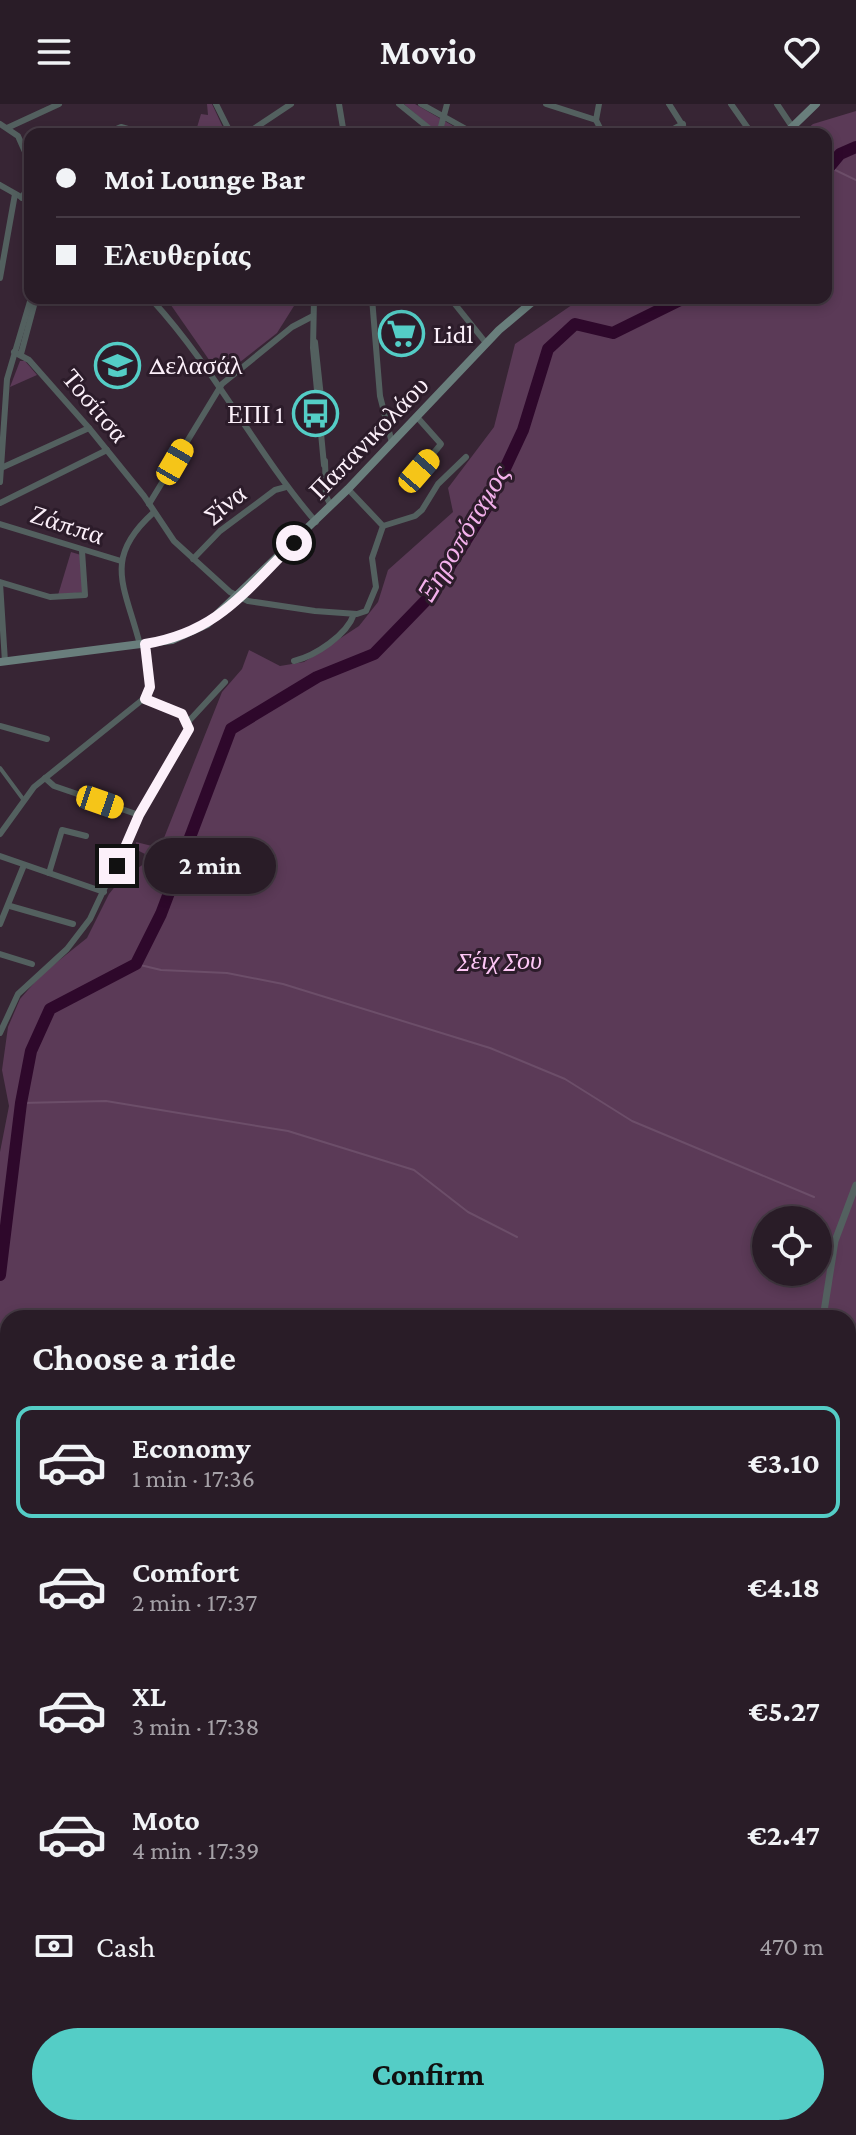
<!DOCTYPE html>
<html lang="en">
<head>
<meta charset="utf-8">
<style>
  :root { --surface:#291c27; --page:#31252f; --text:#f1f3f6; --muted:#a5a1a7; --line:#453a44; --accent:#54cdc6 }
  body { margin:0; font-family:"Crimson Pro",serif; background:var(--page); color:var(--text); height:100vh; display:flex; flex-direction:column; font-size:30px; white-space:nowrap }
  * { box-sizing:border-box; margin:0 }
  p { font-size:26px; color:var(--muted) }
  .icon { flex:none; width:44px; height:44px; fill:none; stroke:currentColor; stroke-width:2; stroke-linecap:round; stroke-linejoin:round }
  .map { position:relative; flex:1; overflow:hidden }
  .sheet { position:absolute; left:0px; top:1206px; width:856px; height:826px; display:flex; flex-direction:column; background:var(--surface); border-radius:24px 24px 0 0; box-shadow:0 4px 12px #0003,0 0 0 2px var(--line) }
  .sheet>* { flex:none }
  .banner { position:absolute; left:24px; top:24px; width:808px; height:176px; border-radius:16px; box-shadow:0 4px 12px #0003,0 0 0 2px var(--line); display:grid; align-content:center; height:176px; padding:0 32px; background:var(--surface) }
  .tools { position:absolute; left:752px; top:1102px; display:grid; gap:16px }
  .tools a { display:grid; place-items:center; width:80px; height:80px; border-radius:50%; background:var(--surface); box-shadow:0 4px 12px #0003,0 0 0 2px var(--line); font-size:40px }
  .end { position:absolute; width:36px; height:36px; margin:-18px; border:10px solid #fcf0fa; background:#111; box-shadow:0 0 0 4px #111 }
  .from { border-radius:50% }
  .bubble { position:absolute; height:56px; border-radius:28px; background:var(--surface); box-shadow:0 4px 12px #0003,0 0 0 2px var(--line); font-size:26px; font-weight:700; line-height:56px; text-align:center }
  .car { position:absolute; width:24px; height:48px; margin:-24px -12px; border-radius:10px; box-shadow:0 0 6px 2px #0007; background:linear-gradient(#f5c518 24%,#345 0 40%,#f5c518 0 76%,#345 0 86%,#f5c518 0) }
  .banner b { display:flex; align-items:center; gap:28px; height:76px; font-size:30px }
  .banner b+b { border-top:2px solid var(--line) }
  .banner i { width:20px; height:20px; background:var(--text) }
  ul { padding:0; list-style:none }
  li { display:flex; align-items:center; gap:24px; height:112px; margin:0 16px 12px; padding:0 16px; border:4px solid transparent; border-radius:16px }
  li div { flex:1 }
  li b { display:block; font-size:30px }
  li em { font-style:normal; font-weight:700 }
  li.current { border-color:var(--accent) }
  li>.icon { width:72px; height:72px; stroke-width:1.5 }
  h2 { padding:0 32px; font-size:36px; line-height:96px }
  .pay { display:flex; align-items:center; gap:20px; height:88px; padding:0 32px; font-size:30px }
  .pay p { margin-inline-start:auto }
  .button { display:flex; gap:16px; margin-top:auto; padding:16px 32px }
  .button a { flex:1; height:92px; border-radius:48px; background:var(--accent); color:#111; font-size:32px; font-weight:700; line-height:92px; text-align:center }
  header { display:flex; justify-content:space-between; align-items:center; height:104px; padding:0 32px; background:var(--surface); font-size:36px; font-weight:700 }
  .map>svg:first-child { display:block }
</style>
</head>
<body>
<header><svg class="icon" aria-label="menu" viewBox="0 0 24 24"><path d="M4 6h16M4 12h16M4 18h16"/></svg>Movio<svg class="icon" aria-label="heart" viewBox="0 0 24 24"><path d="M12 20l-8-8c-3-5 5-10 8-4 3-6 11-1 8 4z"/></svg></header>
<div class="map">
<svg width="856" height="2031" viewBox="0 0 856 2031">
  <rect width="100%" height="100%" fill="#372534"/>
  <!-- green -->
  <g fill="#5b3a57" fill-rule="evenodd">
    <path d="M207,0h5l14,30h-31l6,-20 7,1z"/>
    <path d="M404,0h11l52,30h-28z"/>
    <path d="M856,7v2024h-856v-983l9,-46 -7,-36 6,-43 12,-28 22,-25 45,-36 22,-44 12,-15 32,-21 -16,-8 -1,-8 24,6 62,-156 20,-23 7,-19 31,16 24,-4 55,-36 19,-24 10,-32 65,-58 -5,-24 46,-61 21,-83 67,-46h244v-164h-25l12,-10zM766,1116h52v52h-52zM8,1214h840v810h-840z"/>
    <path d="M166,194h133l-22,35 -56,44z"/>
    <path d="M20,257h5l12,14 -27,12z"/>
    <path d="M71,448l10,3 3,37 -26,3z"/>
  </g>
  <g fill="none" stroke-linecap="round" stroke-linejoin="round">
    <!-- stream -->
    <g stroke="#6c4e69" stroke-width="2">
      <path d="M829,63l27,13"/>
      <path d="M136,860l25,6 66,3 56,11 207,64 75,31 67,42 182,76"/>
      <path d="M21,999l85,-2 182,30 126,39 54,42 49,25"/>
      <path d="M0,1600l8,2"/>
      <path d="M405,2031l3,-7"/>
    </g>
    <!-- river -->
    <g stroke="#2e082b" stroke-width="12">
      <path d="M826,67l14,-17 16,-7"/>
      <path d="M0,1171l21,-172 10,-52 19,-42 86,-45 25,-50 70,-185 86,-52 57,-23 59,-61 55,-88 35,-75 25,-81 27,-25 38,9 71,-35"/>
    </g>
    <!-- pedestrian -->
    <path stroke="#53605f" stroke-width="4" d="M0,664l23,31"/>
    <!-- minor -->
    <g stroke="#53605f" stroke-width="6">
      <path d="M216,0l15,30"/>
      <path d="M339,0l5,30"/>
      <path d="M399,0l37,30"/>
      <path d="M421,0l54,30"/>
      <path d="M546,0l50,16"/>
      <path d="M669,0l19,30"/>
      <path d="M731,0l21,30"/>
      <path d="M777,0l16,24"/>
      <path d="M596,16l3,-16"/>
      <path d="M596,16l7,14"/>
      <path d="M0,20l18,12 12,27"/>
      <path d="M7,24l52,-24"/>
      <path d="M105,30l16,-7 24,7"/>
      <path d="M246,30l45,-30"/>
      <path d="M439,30l8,-30"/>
      <path d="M664,30l19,-10"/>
      <path d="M0,81l30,17"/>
      <path d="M22,94l8,-15"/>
      <path d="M0,174l15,-84"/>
      <path d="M314,194l-1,50 11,117"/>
      <path d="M372,194l8,98 12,47"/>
      <path d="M450,194l36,45"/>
      <path d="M153,197c62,68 103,151 163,221"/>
      <path d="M315,238l7,64"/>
      <path d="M14,248l15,8 60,68 55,68 30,45 56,51 18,9 67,10 42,3 9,-3 10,-24 -4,-29 11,-32 -35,-37"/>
      <path d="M21,250l15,-56"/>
      <path d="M417,313l24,27 -22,27"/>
      <path d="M325,357l1,35 5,10"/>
      <path d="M1,364l88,-40"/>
      <path d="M0,378l7,-103 24,-81"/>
      <path d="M0,399l107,-53"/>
      <path d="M149,400l73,-120 70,-57 21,-11"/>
      <path d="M0,420l121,37"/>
      <path d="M383,422l32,-10 7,-6 16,-26 28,-27"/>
      <path d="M193,455l27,-28 55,-41 11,-3"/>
      <path d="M0,478l50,15 35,-2 -3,-44"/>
      <path d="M0,479l5,79"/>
      <path d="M140,541c-15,-59 -38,-86 13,-132"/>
      <path d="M294,557c21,-5 53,-26 60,-47"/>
      <path d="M188,618l37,-40"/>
      <path d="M0,622l47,13"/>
      <path d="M45,674l9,8 85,29"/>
      <path d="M0,730l34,-47 113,-91 3,-6 -5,-46"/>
      <path d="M0,752l104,36"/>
      <path d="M49,769l13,-43 24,6"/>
      <path d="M10,802l63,18"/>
      <path d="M0,820l24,-59"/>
      <path d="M0,850l32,10"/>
      <path d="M0,929l18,-39 49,-45 23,-30 49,-104 50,-83c1,-23 -28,-24 -44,-33"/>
    </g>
    <!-- tertiary -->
    <g stroke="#53605f" stroke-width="7">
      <path d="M823,1214l12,-77 21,-56"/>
      <path d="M848,1533l8,8"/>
    </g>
    <!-- secondary -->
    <g stroke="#697e7c" stroke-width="8">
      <path d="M785,30l31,-30"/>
      <path d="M0,558l172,-22 35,-16 141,-135 151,-159 38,-32"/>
    </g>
  </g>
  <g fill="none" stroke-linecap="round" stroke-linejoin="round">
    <!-- route -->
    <path stroke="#fcf0fa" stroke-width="10" d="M117,762l22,-51 50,-86 -7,-15 -37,-15 5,-12 -5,-43c73,-12 99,-52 149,-101"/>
  </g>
  <!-- icons -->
  <defs>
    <symbol id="supermarket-ring" viewBox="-11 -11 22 22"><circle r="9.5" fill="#2c1c2a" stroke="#54cdc6" stroke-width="1.5"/><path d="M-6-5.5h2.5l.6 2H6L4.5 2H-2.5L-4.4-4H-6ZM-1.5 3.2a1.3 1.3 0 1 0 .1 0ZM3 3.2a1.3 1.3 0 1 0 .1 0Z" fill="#54cdc6"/></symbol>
    <symbol id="school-ring" viewBox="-11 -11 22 22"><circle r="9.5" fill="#2c1c2a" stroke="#54cdc6" stroke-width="1.5"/><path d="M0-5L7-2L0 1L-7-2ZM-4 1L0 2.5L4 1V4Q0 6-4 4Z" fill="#54cdc6"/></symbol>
    <symbol id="bus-ring" viewBox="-11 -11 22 22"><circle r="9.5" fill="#2c1c2a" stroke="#54cdc6" stroke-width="1.5"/><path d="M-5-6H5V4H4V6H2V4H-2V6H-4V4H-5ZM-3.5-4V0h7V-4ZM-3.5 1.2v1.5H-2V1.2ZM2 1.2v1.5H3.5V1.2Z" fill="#54cdc6"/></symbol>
  </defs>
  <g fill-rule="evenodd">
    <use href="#supermarket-ring" x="376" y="204" width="51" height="51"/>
    <use href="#school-ring" x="92" y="236" width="51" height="51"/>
    <use href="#bus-ring" x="290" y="284" width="51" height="51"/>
  </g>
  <g text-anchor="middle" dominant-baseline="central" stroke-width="6" stroke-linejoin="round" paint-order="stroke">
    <!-- poi labels -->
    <g font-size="26" fill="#fcf0fa" stroke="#2c1c2a" text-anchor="start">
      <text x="433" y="230">Lidl</text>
      <text x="149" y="261">Δελασάλ</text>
      <text x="284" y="310" text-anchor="end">ΕΠΙ 1</text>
    </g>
    <!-- street labels -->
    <g font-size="26" fill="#fcf0fa" stroke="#2c1c2a">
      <text transform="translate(95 302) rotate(50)">Τοσίτσα</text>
      <text transform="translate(369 334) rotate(-46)">Παπανικολάου</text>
      <text transform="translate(225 400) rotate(-37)">Σίνα</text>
      <text transform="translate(67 421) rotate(18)">Ζάππα</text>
    </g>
    <!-- park labels -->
    <g font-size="26" font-style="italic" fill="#fec7f6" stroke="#2c1c2a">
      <text x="500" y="856">Σέιχ Σου</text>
    </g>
    <!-- water labels -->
    <g font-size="28" font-style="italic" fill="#f3b0eb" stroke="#2c1c2a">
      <text transform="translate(463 429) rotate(-59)">Ξηροπόταμος</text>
    </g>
  </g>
</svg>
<div class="tools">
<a><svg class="icon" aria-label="locate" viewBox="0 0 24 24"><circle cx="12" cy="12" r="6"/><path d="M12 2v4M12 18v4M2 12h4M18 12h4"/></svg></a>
</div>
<i class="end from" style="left:294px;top:439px"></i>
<i class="end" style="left:117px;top:762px"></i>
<div class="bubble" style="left:144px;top:734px;width:132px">2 min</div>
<i class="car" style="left:175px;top:358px;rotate:30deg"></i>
<i class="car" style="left:419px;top:367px;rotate:41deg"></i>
<i class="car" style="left:100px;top:698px;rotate:109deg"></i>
<div class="banner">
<b><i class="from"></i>Moi Lounge Bar</b>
<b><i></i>Ελευθερίας</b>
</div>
<section class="sheet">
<h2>Choose a ride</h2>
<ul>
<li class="current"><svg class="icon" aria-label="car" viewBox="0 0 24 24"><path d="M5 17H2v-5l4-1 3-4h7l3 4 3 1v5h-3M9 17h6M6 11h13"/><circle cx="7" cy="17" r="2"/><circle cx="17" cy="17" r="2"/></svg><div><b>Economy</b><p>1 min · 17:36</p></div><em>€3.10</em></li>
<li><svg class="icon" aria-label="car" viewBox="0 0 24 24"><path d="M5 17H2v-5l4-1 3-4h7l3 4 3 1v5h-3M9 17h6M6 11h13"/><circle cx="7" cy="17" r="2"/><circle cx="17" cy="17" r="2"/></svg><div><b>Comfort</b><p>2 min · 17:37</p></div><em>€4.18</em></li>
<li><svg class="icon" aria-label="car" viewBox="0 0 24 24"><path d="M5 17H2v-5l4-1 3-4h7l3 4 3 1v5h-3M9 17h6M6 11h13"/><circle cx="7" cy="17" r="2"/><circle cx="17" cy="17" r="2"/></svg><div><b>XL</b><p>3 min · 17:38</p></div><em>€5.27</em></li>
<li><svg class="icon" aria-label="car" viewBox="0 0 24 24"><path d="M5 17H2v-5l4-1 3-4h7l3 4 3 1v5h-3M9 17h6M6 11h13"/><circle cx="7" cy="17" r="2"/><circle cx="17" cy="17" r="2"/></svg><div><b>Moto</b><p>4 min · 17:39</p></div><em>€2.47</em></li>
</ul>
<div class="pay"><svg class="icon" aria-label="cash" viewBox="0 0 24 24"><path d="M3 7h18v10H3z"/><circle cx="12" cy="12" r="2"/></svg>Cash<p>470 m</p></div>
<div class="button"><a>Confirm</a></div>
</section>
</div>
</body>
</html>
